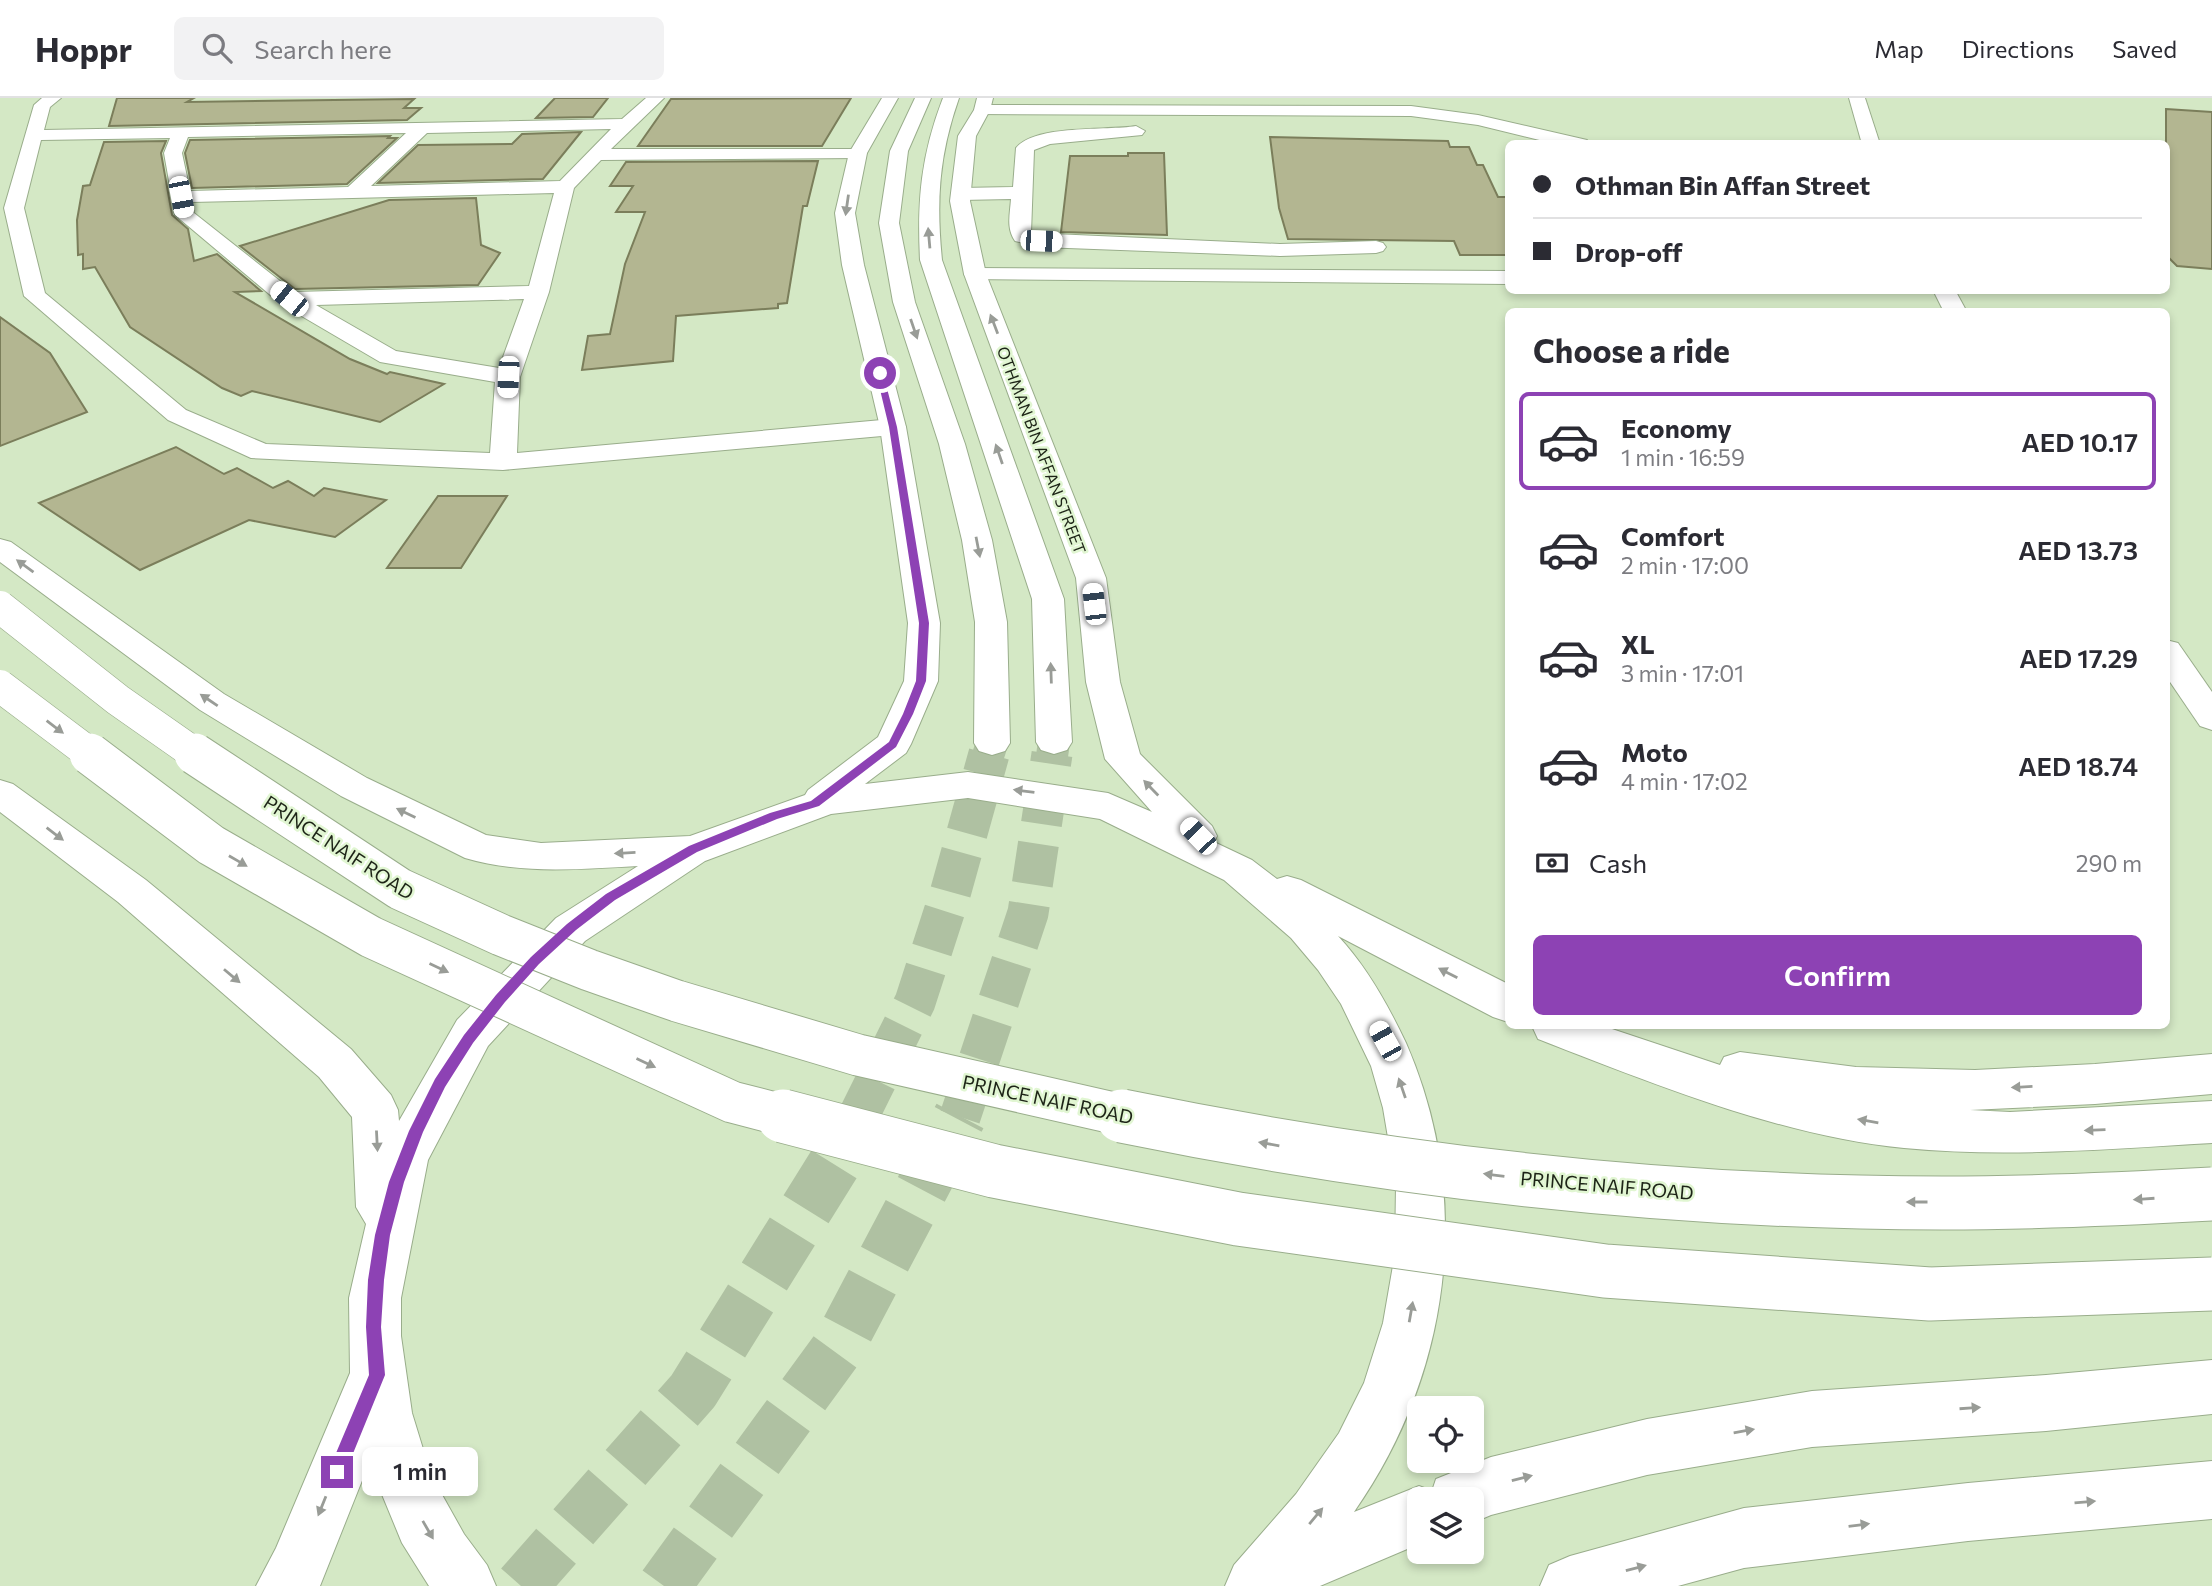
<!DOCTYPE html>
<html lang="en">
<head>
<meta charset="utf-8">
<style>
  :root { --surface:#fff; --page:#f2f2f3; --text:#2b2b33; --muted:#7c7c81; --line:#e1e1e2; --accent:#8d42b4 }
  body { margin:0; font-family:Commissioner,sans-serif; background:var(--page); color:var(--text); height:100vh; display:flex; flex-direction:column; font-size:26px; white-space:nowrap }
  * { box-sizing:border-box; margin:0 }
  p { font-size:23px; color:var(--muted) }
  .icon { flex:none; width:38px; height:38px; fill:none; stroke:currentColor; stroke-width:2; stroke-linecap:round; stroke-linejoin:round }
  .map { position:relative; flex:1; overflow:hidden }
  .drawer { position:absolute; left:1505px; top:210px; width:665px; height:721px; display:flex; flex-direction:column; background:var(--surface); border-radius:10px; box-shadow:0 4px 10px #0003 }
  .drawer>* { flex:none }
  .top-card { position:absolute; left:1505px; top:42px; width:665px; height:154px; border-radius:10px; box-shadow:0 4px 10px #0003; display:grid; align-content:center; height:154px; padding:0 28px; background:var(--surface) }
  .buttons { position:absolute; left:1407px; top:1298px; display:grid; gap:14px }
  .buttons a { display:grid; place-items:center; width:77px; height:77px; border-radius:10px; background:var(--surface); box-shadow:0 4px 10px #0003; font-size:35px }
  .end { position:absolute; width:32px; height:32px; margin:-16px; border:9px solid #8d42b4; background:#fff; box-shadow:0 0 0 4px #fff }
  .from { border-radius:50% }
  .bubble { position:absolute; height:49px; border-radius:10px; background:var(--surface); box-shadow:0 4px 10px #0003; font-size:23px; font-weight:600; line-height:49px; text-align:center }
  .car { position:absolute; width:21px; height:42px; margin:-21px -10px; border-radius:9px; box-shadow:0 0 5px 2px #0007; background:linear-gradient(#fff 24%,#345 0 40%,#fff 0 76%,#345 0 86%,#fff 0) }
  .top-card b { display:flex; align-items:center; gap:24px; height:66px; font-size:26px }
  .top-card b+b { border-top:2px solid var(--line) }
  .top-card i { width:18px; height:18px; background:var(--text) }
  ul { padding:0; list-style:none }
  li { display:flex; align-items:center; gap:21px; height:98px; margin:0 14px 10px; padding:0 14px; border:4px solid transparent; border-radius:10px }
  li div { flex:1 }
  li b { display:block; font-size:26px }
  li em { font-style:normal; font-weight:600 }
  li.selected { border-color:var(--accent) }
  li>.icon { width:63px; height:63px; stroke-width:1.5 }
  h2 { padding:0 28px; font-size:32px; line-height:84px }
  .pay { display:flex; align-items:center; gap:18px; height:77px; padding:0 28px; font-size:26px }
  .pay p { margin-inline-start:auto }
  .button { display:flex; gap:14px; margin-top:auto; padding:14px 28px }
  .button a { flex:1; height:80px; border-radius:10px; background:var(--accent); color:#fff; font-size:28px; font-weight:600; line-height:80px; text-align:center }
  header { display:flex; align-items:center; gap:42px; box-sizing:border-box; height:98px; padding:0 35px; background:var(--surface); border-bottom:2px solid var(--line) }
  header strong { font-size:33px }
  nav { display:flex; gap:38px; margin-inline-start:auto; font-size:24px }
  .search { width:490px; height:63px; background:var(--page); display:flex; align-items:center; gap:18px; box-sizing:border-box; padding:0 24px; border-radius:10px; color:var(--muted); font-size:26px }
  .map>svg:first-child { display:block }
</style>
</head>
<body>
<header>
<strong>Hoppr</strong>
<div class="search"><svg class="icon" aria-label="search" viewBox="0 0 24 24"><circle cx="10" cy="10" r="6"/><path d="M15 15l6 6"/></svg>Search here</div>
<nav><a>Map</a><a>Directions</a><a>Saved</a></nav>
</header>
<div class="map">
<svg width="2212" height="1488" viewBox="0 0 2212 1488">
  <rect width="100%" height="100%" fill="#d4e8c5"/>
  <!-- building -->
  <g fill="#b3b691" stroke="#7b7e5b" stroke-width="2">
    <path d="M117,0h77l-7,4 227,-3 -10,9h17l-14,12 -298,6z"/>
    <path d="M555,0h53l-15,19 -57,1z"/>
    <path d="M851,0l-29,48h-184l33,-47z"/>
    <path d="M2166,11l46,3v157l-35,-3 -11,-11z"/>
    <path d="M581,34l-38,47 -165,4 40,-38 94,-1 10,-10z"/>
    <path d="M390,38l-2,2h9l-50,46 -155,4 -7,-35 5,-13z"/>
    <path d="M1270,39l178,4 2,6h19l8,18h6l15,32h10v58h-48l-6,-14 -166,-2 -9,-31z"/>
    <path d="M166,43l-5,12 11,62 16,14 6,32 23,-7 44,37 -26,1 115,67 37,15 3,-2 54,12 -64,38 -128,-31 -11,5 -19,-8 -92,-61 -35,-60 -12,2v-15l-5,1 -1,-35 6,-34 7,-1 14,-43z"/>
    <path d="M1128,55h36l3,82 -106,-3 9,-76h58z"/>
    <path d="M818,63l-11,45h-4l-16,97 -9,1v4l-102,8 -3,45 -91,9 6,-34 22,-2 15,-70 20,-52h-29l17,-26h-23l16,-24z"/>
    <path d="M476,100l5,47 19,8 -22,32 -183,4 -55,-43 149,-46z"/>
    <path d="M0,219l50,36 37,59 -87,34z"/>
    <path d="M176,349l48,27 13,-6 36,20 15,-7 26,15 10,-8 62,12 -51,37 -86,-17 -109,50 -101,-67z"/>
    <path d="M438,398h69l-46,72h-74z"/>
  </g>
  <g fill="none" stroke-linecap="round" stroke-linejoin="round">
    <!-- major-tunnel-far2 -->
    <g stroke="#afc1a2" stroke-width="32" stroke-dasharray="32 16" stroke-linecap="butt">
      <path d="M988,658l4,-13"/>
      <path d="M1052,658l2,-14"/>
    </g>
    <!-- major-tunnel-far1 -->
    <g stroke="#afc1a2" stroke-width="41" stroke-dasharray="41 20" stroke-linecap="butt">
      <path d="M858,1019l57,-115 35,-108 39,-140"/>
      <path d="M960,1019l68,-204 24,-159"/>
    </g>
    <!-- major-tunnel -->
    <g stroke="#afc1a2" stroke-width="53" stroke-dasharray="53 26" stroke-linecap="butt">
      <path d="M521,1488l172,-195 145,-233 21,-42"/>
      <path d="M664,1488l173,-237 123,-233"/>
    </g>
    <defs>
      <g id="minor">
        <path d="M42,0h19l-11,9 -6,23 578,-11 24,-21h18l-53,51h253l3,4 -9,5 -257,2 -27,28 -25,104 -29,85 -3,76 376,-34 9,2 4,6 -4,6 -9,2 -390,35 -252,-12 -83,-38 -144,-124 -20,-88 30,-103zM611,31l-51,52 -189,5 56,-53zM406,35l-58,54 -158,4 -8,-38 6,-16zM170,40l-6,15 11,62 106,89 99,58 115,20 -5,71 -224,-9 -80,-34 -141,-117 -21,-85 17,-68zM554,95l-25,93 -235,6 -100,-79 -2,-11zM524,201l-25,69 -103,-17 -80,-46z"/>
        <path d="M1849,0h16l15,46h-18z"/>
        <path d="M982,7l429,1 67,9 109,25 3,4h-34l-78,-19 -67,-9 -435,-2 -2,-4z"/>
        <path d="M1136,28l9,5 -3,4 -92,9 -16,6 -3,83 249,11 96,-3 7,2 3,4 -3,4 -7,2 -96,3 -239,-9 -26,-6c-9,-13 -5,-27 -4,-42l-50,1 -10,-6 10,-6 52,-1 3,-39c20,-24 90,-17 120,-22z"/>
        <path d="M975,170l533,3v13l-541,-5 -3,-5 3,-5z"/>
        <path d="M1933,192h22l12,22h-23z"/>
        <path d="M2166,542l12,3 34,49v38l-12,-4 -34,-50z"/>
      </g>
      <g id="major">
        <path d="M882,0h16l-31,55 -12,60 9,52 42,162 34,196 -2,58 -27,63 -5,9 -41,31 103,-12 140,21 44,19 -47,-53 -19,-77 -10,-104 -112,-304 -14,-73 8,-65 16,-26 3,-12h16l-3,12 -14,26 -6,65 16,73 120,304 14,104 20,72 72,72 5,10 -3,6 38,18 25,19 10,-3 14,4 207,104v38l-15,-5 -155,-81c29,31 50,69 68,107 68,156 45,330 -52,469l65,-26 13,5 4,-12 55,-22 156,-38 165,-28 234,-16 166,-15v54l-166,17 -234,16 -165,28 -156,40 -19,8v-23h-53v44l-99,42h-95l9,-21 62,-71 43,-61 25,-50 19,-60 12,-69 1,-69 -13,-77 -12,-42 -30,-62 -23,-34 -27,-32 -67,-58 -124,-61 -132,-21 -137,16 -126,47 -120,80 -97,105 -60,114 -27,138v38l11,77 19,62 33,59 23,31 9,21h-67l-27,-43 -33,-80 -49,123h-64l20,-38 74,-175 -1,-75 17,-74 -10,-17 -4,-90 -33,-40 -201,-175 -118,-90v-32l13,4 133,96 205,169 40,46 7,15 1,11 58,-101 99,-102 82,-52c-58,3 -116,9 -173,-8l-124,-62 -141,-86 -200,-148v-23l11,3 213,152 143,84 119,57 55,8 149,-7 115,-41 3,-5 70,-53 26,-56 4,-58 -28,-196 -38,-162 -7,-52 14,-60z"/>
        <path d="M915,0h16l-23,53 -9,72 16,79 50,142 27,96 15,82 3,121 -5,8 -13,4 -13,-4 -5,-8 1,-121 -13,-82 -23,-96 -46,-142 -14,-79 11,-72z"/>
        <path d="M943,0h16c-20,57 -23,102 -17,162l122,339 8,143 -5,8 -13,4 -13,-4 -5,-8 -4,-143 -112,-339c-3,-60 1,-105 23,-162z"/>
        <path d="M1532,928h71l117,39 4,-8 16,-5 116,15 119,3 120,-6 117,-10v40l-117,10 -125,6 40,2 202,-11v42c-103,6 -205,15 -308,5 -120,-11 -253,-65 -366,-109z"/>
        <path d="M2212,1363v58l-244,22 -224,27 -66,18h-138l9,-21 21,-9 174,-48 224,-25z"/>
      </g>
    </defs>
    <!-- minor casing -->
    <use href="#minor" stroke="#99ad8b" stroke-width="2"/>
    <!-- major casing -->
    <use href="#major" stroke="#99ad8b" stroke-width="2"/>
    <!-- minor -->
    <use href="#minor" fill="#fff" fill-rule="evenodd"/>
    <!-- major -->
    <use href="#major" fill="#fff" fill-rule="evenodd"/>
    <defs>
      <g id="major-bridge-far2">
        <path d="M0,509l118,93 80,56"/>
        <path d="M0,588l93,70"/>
      </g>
      <g id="major-bridge-far1">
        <path d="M90,656l121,91 160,92 361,165 58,15"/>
        <path d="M195,656l205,135 101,46 88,35 88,31 181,54 273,62"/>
      </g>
      <g id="major-bridge">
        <path d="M783,1018l211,55 244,48 367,52 325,23 282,-10"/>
        <path d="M1122,1018c269,55 546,87 820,87 90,0 180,-4 270,-9"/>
      </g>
    </defs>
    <!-- major-bridge-far2 casing -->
    <use href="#major-bridge-far2" stroke="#99ad8b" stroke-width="33" stroke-linecap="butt"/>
    <!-- major-bridge-far1 casing -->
    <use href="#major-bridge-far1" stroke="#99ad8b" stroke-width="43" stroke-linecap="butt"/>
    <!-- major-bridge casing -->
    <use href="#major-bridge" stroke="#99ad8b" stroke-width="55" stroke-linecap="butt"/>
    <!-- major-bridge-far2 -->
    <use href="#major-bridge-far2" stroke="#fff" stroke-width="32"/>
    <!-- major-bridge-far1 -->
    <use href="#major-bridge-far1" stroke="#fff" stroke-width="41"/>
    <!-- major-bridge -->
    <use href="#major-bridge" stroke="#fff" stroke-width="53"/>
  </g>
  <!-- one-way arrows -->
  <defs><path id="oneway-solid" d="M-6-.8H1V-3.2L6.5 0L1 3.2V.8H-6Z" transform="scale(1.75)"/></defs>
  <g fill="#999c97">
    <use href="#oneway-solid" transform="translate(847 107) rotate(98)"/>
    <use href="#oneway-solid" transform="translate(929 140) rotate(-95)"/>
    <use href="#oneway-solid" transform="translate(994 226) rotate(-111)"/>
    <use href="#oneway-solid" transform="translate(914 231) rotate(71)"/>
    <use href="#oneway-solid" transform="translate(999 356) rotate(-109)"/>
    <use href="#oneway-solid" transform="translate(978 449) rotate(79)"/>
    <use href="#oneway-solid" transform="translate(25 468) rotate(-144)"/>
    <use href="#oneway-solid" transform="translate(1051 575) rotate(-92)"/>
    <use href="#oneway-solid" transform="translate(209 602) rotate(-146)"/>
    <use href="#oneway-solid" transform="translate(55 629) rotate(37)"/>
    <use href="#oneway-solid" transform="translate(1151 690) rotate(-134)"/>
    <use href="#oneway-solid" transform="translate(1024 693) rotate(-173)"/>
    <use href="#oneway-solid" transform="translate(406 715) rotate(-154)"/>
    <use href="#oneway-solid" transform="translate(55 736) rotate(37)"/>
    <use href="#oneway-solid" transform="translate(625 755) rotate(177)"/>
    <use href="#oneway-solid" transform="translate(238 763) rotate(30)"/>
    <use href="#oneway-solid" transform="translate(439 870) rotate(25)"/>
    <use href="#oneway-solid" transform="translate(1448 875) rotate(-153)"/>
    <use href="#oneway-solid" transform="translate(232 878) rotate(40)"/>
    <use href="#oneway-solid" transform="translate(646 965) rotate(25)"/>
    <use href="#oneway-solid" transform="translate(2022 989) rotate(177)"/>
    <use href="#oneway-solid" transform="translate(1402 990) rotate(-109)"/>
    <use href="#oneway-solid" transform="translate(1868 1023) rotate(-170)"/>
    <use href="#oneway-solid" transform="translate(2095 1032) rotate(178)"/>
    <use href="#oneway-solid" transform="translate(377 1043) rotate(87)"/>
    <use href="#oneway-solid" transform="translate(1269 1046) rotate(-170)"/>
    <use href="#oneway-solid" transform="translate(1494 1077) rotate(-173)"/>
    <use href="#oneway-solid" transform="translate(2144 1101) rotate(176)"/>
    <use href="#oneway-solid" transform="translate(1917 1104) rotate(180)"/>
    <use href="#oneway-solid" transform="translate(1411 1214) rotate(-80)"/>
    <use href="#oneway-solid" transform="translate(1970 1310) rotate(-4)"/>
    <use href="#oneway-solid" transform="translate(1744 1333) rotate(-10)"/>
    <use href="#oneway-solid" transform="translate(1522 1380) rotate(-14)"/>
    <use href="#oneway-solid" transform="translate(2085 1404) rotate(-5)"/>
    <use href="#oneway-solid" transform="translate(322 1408) rotate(112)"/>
    <use href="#oneway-solid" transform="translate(1316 1418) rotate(-50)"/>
    <use href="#oneway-solid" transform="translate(1859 1427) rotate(-7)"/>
    <use href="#oneway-solid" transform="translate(428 1432) rotate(60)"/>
    <use href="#oneway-solid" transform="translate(1636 1470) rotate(-15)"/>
  </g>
  <!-- route -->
  <path fill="#8d42b4" d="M880,273l3,2 14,54 32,196 -3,58 -13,33 -17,33 -77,59 -42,13 -80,33 -82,48 -39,30 -37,34 -34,38 -32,41 -28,44 -22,45 -19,50 -14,53 -6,45 -3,47 4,48 -42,103 -6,3 -6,-3 -3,-6 41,-97 -3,-48 2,-47 7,-45 14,-53 20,-51 26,-52 29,-44 32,-40 35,-38 36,-33 39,-30 83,-48 81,-33 41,-12 78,-59 14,-28 13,-33 3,-58 -30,-196 -13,-54z"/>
  <g text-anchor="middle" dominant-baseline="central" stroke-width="5" stroke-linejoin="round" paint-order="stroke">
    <!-- far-street labels -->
    <g font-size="16" fill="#1d2417" stroke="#e1f6d2">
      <text transform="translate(1042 352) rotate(69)">OTHMAN BIN AFFAN STREET</text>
    </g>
    <!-- street labels -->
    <g font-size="19" fill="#1d2417" stroke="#e1f6d2">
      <text transform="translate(339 749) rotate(33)">PRINCE NAIF ROAD</text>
      <text transform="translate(1048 1001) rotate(12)">PRINCE NAIF ROAD</text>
      <text transform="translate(1607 1087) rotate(5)">PRINCE NAIF ROAD</text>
    </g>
  </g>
</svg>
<div class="buttons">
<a><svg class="icon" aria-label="locate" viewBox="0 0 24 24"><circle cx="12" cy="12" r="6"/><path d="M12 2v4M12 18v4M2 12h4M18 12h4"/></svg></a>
<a><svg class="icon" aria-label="layers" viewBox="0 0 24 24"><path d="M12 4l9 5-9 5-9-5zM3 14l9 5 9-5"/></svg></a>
</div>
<i class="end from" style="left:880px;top:275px"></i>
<i class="end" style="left:337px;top:1374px"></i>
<div class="bubble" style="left:362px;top:1349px;width:116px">1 min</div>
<i class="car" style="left:181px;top:99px;rotate:169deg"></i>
<i class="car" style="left:1041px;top:143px;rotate:92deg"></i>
<i class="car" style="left:289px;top:201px;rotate:309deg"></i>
<i class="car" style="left:508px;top:279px;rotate:183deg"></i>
<i class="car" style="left:1094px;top:506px;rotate:353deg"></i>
<i class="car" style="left:1198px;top:738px;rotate:316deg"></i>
<i class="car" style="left:1385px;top:943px;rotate:331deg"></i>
<div class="top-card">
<b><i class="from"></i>Othman Bin Affan Street</b>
<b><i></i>Drop-off</b>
</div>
<section class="drawer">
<h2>Choose a ride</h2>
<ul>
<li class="selected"><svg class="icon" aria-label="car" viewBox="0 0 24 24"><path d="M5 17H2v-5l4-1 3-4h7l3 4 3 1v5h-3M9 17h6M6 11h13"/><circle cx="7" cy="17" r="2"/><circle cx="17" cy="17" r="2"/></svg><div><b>Economy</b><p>1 min · 16:59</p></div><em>AED 10.17</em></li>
<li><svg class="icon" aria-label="car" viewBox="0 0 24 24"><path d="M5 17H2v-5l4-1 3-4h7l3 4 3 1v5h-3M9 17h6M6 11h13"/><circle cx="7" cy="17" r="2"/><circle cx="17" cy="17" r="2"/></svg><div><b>Comfort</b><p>2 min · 17:00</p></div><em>AED 13.73</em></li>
<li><svg class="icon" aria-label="car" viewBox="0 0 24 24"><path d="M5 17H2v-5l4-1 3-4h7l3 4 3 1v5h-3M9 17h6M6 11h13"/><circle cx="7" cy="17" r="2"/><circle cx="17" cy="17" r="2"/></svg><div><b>XL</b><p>3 min · 17:01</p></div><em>AED 17.29</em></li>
<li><svg class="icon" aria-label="car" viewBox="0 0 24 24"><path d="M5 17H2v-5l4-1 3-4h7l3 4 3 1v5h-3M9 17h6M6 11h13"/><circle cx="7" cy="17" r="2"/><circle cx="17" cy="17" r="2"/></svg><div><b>Moto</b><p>4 min · 17:02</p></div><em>AED 18.74</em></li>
</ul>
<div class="pay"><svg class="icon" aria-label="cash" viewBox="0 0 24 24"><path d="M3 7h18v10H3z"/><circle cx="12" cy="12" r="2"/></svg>Cash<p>290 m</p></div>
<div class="button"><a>Confirm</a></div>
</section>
</div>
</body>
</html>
